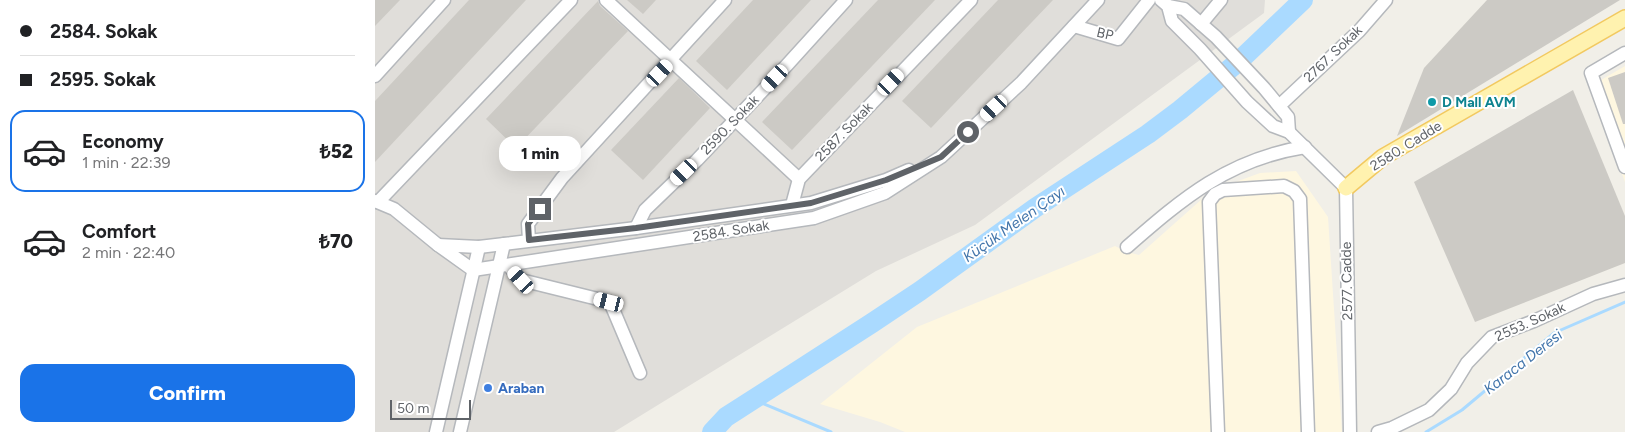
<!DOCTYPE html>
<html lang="en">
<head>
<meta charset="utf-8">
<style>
  :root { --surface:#fff; --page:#f6f6f6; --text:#202124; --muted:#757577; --line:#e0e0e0; --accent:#1a73e8 }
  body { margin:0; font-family:Figtree,sans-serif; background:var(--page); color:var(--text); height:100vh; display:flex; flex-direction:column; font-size:19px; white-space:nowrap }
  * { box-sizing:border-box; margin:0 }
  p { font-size:16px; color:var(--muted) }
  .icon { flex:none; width:28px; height:28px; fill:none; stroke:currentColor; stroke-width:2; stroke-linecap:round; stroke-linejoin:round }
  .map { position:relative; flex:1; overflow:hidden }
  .side { display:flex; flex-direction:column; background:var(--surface); width:375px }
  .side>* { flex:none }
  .guide { display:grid; align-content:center; height:110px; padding:0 20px; background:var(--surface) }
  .scale { position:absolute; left:15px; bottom:12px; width:81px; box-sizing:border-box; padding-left:5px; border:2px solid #5f6368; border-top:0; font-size:14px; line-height:18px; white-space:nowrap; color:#5f6368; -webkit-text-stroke:4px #fff; paint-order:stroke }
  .end { position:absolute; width:22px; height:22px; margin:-11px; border:6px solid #5f6368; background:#fff; box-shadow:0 0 0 2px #fff }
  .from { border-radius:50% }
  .bubble { position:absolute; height:35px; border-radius:15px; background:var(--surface); box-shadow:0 5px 20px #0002; font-size:16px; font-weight:800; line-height:35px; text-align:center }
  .car { position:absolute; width:15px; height:30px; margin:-15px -8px; border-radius:6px; box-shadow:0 0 4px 1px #0007; background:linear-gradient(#fff 24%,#345 0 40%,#fff 0 76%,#345 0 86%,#fff 0) }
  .guide b { display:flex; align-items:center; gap:18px; height:48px; font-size:19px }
  .guide b+b { border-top:1px solid var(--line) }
  .guide i { width:12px; height:12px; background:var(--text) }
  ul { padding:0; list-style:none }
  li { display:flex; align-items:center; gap:15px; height:82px; margin:0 10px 8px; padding:0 10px; border:2px solid transparent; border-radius:15px }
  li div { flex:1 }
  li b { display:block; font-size:19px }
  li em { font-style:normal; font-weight:800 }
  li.active { border-color:var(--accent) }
  li>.icon { width:45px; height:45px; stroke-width:1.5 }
  .cta { display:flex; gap:10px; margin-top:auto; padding:10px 20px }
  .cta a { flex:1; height:58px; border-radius:15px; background:var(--accent); color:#fff; font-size:20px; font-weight:800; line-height:58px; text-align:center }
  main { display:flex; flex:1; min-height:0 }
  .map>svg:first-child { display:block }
</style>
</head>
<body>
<main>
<section class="side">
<div class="guide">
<b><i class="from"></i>2584. Sokak</b>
<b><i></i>2595. Sokak</b>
</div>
<ul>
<li class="active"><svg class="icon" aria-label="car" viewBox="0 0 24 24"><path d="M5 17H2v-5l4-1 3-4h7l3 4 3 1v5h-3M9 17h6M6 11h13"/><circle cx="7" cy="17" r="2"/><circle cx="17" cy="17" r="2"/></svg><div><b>Economy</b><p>1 min · 22:39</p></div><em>₺52</em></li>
<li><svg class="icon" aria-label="car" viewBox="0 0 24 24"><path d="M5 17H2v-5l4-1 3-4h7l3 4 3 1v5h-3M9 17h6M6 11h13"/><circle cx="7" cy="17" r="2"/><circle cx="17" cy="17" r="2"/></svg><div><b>Comfort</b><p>2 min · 22:40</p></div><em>₺70</em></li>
</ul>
<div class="cta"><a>Confirm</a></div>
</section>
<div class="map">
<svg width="1250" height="432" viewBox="0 0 1250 432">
  <rect width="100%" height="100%" fill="#f1efe8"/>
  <!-- commercial -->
  <g fill="#fef7e0">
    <path d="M1250,66v116l-36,-95z"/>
    <path d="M921,171l32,46 14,215h-437l-25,-10 -60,-18 97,-77 198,-81 12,6 12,3 72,-64 49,-18z"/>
  </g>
  <!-- industrial -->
  <path fill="#e0deda" d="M0,0h890l-1,13 -289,212 -99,46 -262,161h-239z"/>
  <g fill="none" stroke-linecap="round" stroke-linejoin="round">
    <!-- stream -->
    <g stroke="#aadaff" stroke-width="3">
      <path d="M377,399l79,33"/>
      <path d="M1051,432l36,-22 92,-77 71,-31"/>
    </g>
    <!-- river -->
    <path stroke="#aadaff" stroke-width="20" d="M337,432l14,-15 146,-94 48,-32 115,-83 113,-74 32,-24 58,-48 65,-62"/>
  </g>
  <!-- building -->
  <g fill="#cccac5">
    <path d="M0,0h25l-25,26z"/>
    <path d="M94,0h57l-151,162v-61z"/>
    <path d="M252,0h29l-13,14z"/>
    <path d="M378,0h58l-84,90 -31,-29z"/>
    <path d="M503,0h57l-143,150 -30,-28z"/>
    <path d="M623,0h55l-122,128 -29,-27z"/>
    <path d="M1112,0h133l-223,136 27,-68z"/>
    <path d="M223,1l2,5 28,25 -112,117 -30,-29z"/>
    <path d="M1250,72v52h-2l-15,-46z"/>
    <path d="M304,78l31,30 -67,72 -32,-30z"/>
    <path d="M1198,90l52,126v47l-150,59 -61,-140z"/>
  </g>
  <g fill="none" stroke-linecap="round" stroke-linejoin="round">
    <defs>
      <g id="minor">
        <path d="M231,0l193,179"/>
        <path d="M786,0l7,6 4,15 28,28 47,53 26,24 16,6 57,56 4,244"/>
        <path d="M793,6l16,3 32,28 48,51 24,29 1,15"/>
        <path d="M826,24l20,-24"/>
        <path d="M699,26l44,13 31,-39"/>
        <path d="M1250,53l-34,20 34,94"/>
        <path d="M0,76l69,-76"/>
        <path d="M904,106l80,-75 27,-31"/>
        <path d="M0,201l19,8 44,36 35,25 341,-52 71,-25 56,-36 80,-74 77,-83"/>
        <path d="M3,202l193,-202"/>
        <path d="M417,205l7,-26 172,-179"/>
        <path d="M261,228l9,-18 52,-50 90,-95 59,-65"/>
        <path d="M154,240l-1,-16 34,-46 163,-178"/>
        <path d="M63,245l41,2 157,-19 175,-25 75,-23 23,-10"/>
        <path d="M752,247c56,-49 102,-88 178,-100"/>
        <path d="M133,265l13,15 89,22 30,71"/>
        <path d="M61,432l43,-185"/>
        <path d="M85,432l44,-188"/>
        <path d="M843,432l-9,-230 6,-8 8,-4 61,-4 10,5 6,8 8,233"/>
        <path d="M1003,432l14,-4 37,-18 22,-21 16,-26 25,-26 42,-16 59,-27 32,-9"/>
      </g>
      <path id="major" d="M971,188l37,-31 242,-139"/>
    </defs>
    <!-- minor casing -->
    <use href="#minor" stroke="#b5b8bc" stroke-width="15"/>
    <!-- major casing -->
    <use href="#major" stroke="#f2c960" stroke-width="18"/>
    <!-- minor -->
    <use href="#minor" stroke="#fff" stroke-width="12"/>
    <!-- major -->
    <use href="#major" stroke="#fff2af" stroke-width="15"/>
  </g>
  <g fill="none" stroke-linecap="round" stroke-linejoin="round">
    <!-- route -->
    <path stroke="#5f6368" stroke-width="6" d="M165,209l-12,15 1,16 107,-12 175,-25 75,-23 55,-23 27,-25"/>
  </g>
  <!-- markers -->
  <circle fill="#0f9aa8" stroke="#fff" stroke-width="2" cx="1057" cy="102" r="5"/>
  <circle fill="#3f7fe0" stroke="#fff" stroke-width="2" cx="113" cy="388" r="5"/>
  <g text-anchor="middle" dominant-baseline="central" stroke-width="4" stroke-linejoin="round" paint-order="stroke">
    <!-- street labels -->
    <g font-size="14" fill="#5f6368" stroke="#fff">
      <text transform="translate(730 34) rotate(13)">BP</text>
      <text transform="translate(958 54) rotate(-44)">2767. Sokak</text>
      <text transform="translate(355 125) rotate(-46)">2590. Sokak</text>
      <text transform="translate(469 132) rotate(-46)">2587. Sokak</text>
      <text transform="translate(1031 146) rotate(-32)">2580. Cadde</text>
      <text transform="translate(356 231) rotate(-9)">2584. Sokak</text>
      <text transform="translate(972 281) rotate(-91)">2577. Cadde</text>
      <text transform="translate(1155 322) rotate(-24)">2553. Sokak</text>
    </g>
    <!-- culture labels -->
    <g font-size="14" font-weight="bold" fill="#0d838f" stroke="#fff" text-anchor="start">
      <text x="1067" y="102">D Mall AVM</text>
    </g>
    <!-- shop labels -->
    <g font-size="14" font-weight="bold" fill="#366cbe" stroke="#fff" text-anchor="start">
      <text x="123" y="388">Araban</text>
    </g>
    <!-- water labels -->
    <g font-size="15" font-style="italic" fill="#4174aa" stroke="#fff">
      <text transform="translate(639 224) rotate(-35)">Küçük Melen Çayı</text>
      <text transform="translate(1148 362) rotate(-38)">Karaca Deresi</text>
    </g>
  </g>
</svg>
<div class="scale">50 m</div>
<i class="end from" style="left:593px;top:132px"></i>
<i class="end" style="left:165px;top:209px"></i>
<div class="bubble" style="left:124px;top:136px;width:82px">1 min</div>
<i class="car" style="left:285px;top:73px;rotate:43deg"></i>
<i class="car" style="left:400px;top:78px;rotate:223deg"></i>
<i class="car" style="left:516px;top:82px;rotate:44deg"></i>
<i class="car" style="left:619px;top:108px;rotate:227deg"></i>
<i class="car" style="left:309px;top:172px;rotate:226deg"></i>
<i class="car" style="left:146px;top:280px;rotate:318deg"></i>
<i class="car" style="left:234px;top:302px;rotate:284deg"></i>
</div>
</main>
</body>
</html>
